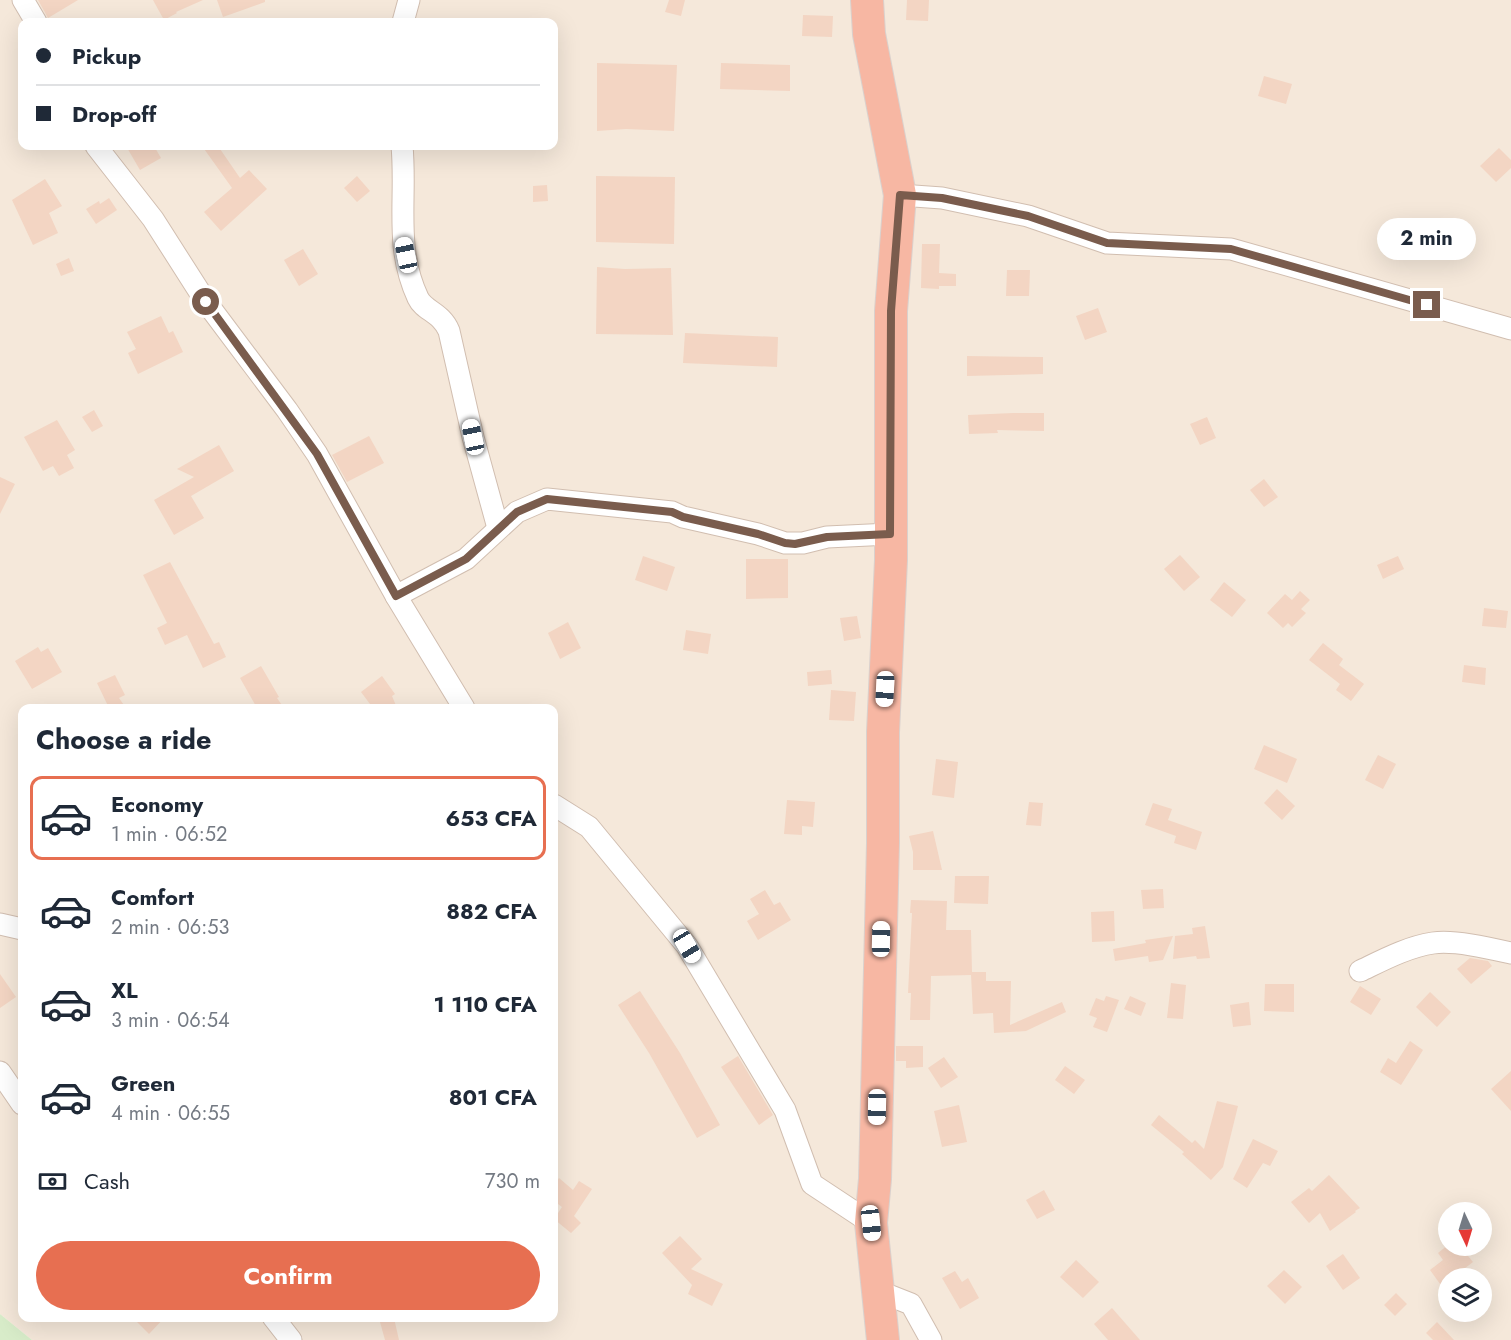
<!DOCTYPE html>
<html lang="en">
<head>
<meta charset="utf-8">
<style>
  :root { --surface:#fff; --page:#f6f6f7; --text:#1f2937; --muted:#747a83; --line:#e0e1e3; --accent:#e76f51 }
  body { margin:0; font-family:Jost,sans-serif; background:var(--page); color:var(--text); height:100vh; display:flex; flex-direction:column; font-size:22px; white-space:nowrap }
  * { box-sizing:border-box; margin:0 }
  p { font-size:20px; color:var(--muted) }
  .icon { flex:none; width:33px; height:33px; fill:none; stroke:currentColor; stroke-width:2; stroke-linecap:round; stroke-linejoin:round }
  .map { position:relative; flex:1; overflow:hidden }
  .panel { position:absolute; left:18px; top:704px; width:540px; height:618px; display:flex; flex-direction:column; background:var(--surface); border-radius:12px; box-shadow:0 6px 24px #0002 }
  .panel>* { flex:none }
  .banner { position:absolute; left:18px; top:18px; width:540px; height:132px; border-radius:12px; box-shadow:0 6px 24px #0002; display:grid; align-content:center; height:132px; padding:0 18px; background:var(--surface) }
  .needle { width:39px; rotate:176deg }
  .tools { position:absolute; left:1438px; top:1202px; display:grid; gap:12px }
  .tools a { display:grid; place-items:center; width:54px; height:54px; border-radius:50%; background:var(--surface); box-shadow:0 6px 24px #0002; font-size:30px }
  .end { position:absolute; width:27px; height:27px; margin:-14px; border:8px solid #7a5c4d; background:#fff; box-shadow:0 0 0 3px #fff }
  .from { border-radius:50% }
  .bubble { position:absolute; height:42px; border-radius:21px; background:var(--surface); box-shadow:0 6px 24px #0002; font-size:20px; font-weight:700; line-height:42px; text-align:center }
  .car { position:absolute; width:18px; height:36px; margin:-18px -9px; border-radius:8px; box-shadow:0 0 4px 2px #0007; background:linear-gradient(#fff 24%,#345 0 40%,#fff 0 76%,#345 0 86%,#fff 0) }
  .banner b { display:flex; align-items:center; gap:21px; height:57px; font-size:22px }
  .banner b+b { border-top:2px solid var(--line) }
  .banner i { width:15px; height:15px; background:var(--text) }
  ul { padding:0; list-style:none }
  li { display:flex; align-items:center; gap:18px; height:84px; margin:0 12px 9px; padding:0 6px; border:3px solid transparent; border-radius:12px }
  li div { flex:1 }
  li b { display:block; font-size:22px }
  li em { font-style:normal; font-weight:700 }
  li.selected { border-color:var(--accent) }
  li>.icon { width:54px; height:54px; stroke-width:1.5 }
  h2 { padding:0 18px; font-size:27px; line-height:72px }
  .pay { display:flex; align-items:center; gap:15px; height:66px; padding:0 18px; font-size:22px }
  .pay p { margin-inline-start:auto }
  .action { display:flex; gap:12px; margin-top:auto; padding:12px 18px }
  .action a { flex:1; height:69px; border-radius:36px; background:var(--accent); color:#fff; font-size:24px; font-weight:700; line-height:69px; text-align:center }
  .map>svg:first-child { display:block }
</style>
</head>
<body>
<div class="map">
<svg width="1511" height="1340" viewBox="0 0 1511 1340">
  <rect width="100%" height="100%" fill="#fdf6ec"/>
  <!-- residential -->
  <path fill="#f5e8da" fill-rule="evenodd" d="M0,0h1511v1340h-1479l-32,-26zM22,22h532v124h-532zM22,708h532v609h-532zM1449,1212h33v33h-33zM1449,1278h33v33h-33z"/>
  <!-- green -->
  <path fill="#d8ecc9" d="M0,1314l32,26h-32z"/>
  <!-- building -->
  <g fill="#f3d5c3">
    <path d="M38,0h40l-30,18z"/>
    <path d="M153,0h50l-27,12 1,1 -13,7z"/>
    <path d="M217,0h48v2l-42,15z"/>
    <path d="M669,0h16l-4,16 -16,-4z"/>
    <path d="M907,0h22l-1,21 -22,-1z"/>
    <path d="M803,15l30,1 -1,21 -30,-1z"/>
    <path d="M597,63l80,2 -3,66 -48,-2 -29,2z"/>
    <path d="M721,63l69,2v26l-70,-2z"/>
    <path d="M1264,76l28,8 -6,20 -28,-8z"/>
    <path d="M126,146h28l7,12 -21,12z"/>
    <path d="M202,146h16l22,32 9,-8 18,19 -46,42 -17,-19 28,-24z"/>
    <path d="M1499,148l12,12v8l-15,14 -16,-16z"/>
    <path d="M357,176l13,15 -13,11 -13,-14z"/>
    <path d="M596,176l79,1 -1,67 -78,-2z"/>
    <path d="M45,179l17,27 -13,7 9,20 -25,12 -21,-45z"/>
    <path d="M547,185l1,16 -15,1v-16z"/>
    <path d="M109,198l8,12 -21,14 -10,-15 13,-8 1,3z"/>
    <path d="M922,244h18l-1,29 17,1v12h-17v3l-18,-1z"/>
    <path d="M303,249l15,25 -19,12 -15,-26z"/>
    <path d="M69,258l5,13 -13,5 -5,-12z"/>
    <path d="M597,267l28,2 46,-1 2,67 -77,-1z"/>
    <path d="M1007,270h23l-1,26h-23z"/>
    <path d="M1098,308l9,24 -22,8 -9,-24z"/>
    <path d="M161,316l8,17 4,-2 10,21 -45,22 -10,-21 8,-4 -9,-17z"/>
    <path d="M685,333l93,4 -1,30 -94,-4z"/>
    <path d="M967,356l76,1v17l-76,2z"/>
    <path d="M94,410l9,16 -11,6 -10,-15z"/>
    <path d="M1013,413h31v18l-47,-1 1,3 -29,1 -1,-19z"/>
    <path d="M1207,417l9,21 -16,7 -10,-21z"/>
    <path d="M57,420l18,30 -8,5 7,13 -15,8 -6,-10 -10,5 -19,-34z"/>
    <path d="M369,436l15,27 -37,19 -15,-27z"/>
    <path d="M219,445l15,26 -43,25 13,22 -30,17 -20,-35 40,-23 -17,-8z"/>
    <path d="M0,477l15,7 -15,30z"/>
    <path d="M1264,479l14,18 -14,10 -14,-17z"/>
    <path d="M1180,555l20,22 -16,14 -20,-22z"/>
    <path d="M643,556l32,11 -8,24 -32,-11z"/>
    <path d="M1398,556l6,13 -21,10 -6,-14z"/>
    <path d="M746,559h42v39l-42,1z"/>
    <path d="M170,562l44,82 5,-2 7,15 -23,11 -16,-33 -22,10 -8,-17 10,-5 -24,-48z"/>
    <path d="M1224,582l22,18 -14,17 -22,-17z"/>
    <path d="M1300,591l10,9 -9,9 5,4 -14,14 -4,-4 -5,5 -16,-15 18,-19 7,6z"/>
    <path d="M1484,608l24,3 -2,17 -24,-2z"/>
    <path d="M857,616l4,22 -17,3 -4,-23z"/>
    <path d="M568,622l13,26 -21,11 -12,-26z"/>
    <path d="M686,630l25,4 -3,20 -25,-4z"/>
    <path d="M1323,643l20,16 -4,6 25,19 -13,17 -15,-11 4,-6 -31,-24z"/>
    <path d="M38,647l3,5 7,-4 14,24 -30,17 -17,-28z"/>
    <path d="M1464,665l22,3 -1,17 -23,-3z"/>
    <path d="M261,666l18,31 -2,1 7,10h-27l-17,-30z"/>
    <path d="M831,670l1,14 -24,2 -1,-14z"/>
    <path d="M115,675l10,20 -6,3 7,10h-17l-12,-25z"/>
    <path d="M382,676l13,18 -3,2 5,12h-24l-12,-16z"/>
    <path d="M831,690l25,2 -2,29 -25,-1z"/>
    <path d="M1264,745l33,14 -10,24 -33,-14z"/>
    <path d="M1378,755l18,9 -13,25 -18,-9z"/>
    <path d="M936,759l22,3 -4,36 -22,-3z"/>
    <path d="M1277,789l18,17 -13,14 -18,-17z"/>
    <path d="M787,800l28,2 -2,25 -11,-1v9l-18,-1z"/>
    <path d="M1029,802l14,1 -2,23 -15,-1z"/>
    <path d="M1153,803l19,6 -4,11 34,12 -6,18 -22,-7 2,-7 -31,-11z"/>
    <path d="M933,831l9,39h-29v-18l-4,-16z"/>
    <path d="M955,876h34l-1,28 -34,-1z"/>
    <path d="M1163,889l1,19 -21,1 -2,-19z"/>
    <path d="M765,890l9,15 6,-3 11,18 -33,20 -11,-19 12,-7 -9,-15z"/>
    <path d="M911,900l36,1 -1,29h25l1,42h14v9h25l-1,44 52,-23 4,10 -40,19 -32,2 -1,-20 -20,1 -2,-39 -40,1 -1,44h-20l1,-27h-3l4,-80h-2z"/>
    <path d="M1114,911l1,30 -23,1 -1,-30z"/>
    <path d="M1205,926l5,32 -13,1 -1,-3 -23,3 2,-23 18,-2 -1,-6z"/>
    <path d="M1173,936l-10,24 -14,2 -1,-6 -33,5 -2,-12 33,-6 -1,-3z"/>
    <path d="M1470,958l18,3 4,5 -21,18 -14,-15z"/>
    <path d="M0,974l16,23 -16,11z"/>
    <path d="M1171,983l15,2 -3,34 -16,-1z"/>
    <path d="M1265,984h29v28l-30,-1z"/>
    <path d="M1360,986l21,13 -10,16 -21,-13z"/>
    <path d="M640,991l40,62 40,72 -23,13 -48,-85 -31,-48z"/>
    <path d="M1430,992l21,20 -14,15 -21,-20z"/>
    <path d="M1106,996l13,4 -12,32 -14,-5 4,-9 -8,-3 7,-17 8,3z"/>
    <path d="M1130,996l16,7 -5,13 -17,-7z"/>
    <path d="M1249,1002l2,23 -18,2 -3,-22z"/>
    <path d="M1410,1041l13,9 -22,35 -21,-13 8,-14 8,5z"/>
    <path d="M896,1046h27v21l-17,1v-7h-10z"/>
    <path d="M738,1056l35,59 -14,10 -38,-58z"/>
    <path d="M944,1057l14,20 -17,11 -13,-20z"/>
    <path d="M1065,1066l20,14 -11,14 -19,-14z"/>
    <path d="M1511,1071v40l-20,-22z"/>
    <path d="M1217,1101l21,5 -15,61 -12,13 -29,-26 2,-2 -33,-27 8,-10 33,28 3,-3 9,9z"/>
    <path d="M959,1105l8,37 -25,5 -8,-36z"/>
    <path d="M1253,1139l25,12 -8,15 -7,-3 -16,25 -14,-9z"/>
    <path d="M1329,1175l31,33 -5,3 1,1 -26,19 -10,-18 -11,10 -18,-21 18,-14 3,3z"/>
    <path d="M559,1178l14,12 6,-9 13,8 -18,27 7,7 -10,10 -17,-14 8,-12 -8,-6v-15z"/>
    <path d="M1044,1190l11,20 -18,9 -11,-19z"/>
    <path d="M680,1236l22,23 -11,10 32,15 -11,22 -24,-12 4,-9 -30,-32z"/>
    <path d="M1448,1245h11l14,17 -21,16h-3v5l-6,5 -13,-18 13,-10 -5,-7z"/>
    <path d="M1343,1254l17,24 -17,12 -17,-24z"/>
    <path d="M1076,1260l23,22 -16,16 -23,-21z"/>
    <path d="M1284,1270l18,17 -17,17 -18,-18z"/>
    <path d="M955,1271l7,11 6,-4 11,20 -19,11 -18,-31z"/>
    <path d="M1396,1293l11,11 -12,12 -11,-11z"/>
    <path d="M1112,1308l28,32h-32l-14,-16z"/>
    <path d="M132,1317h33l-16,17z"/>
    <path d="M394,1318l5,22h-14l-5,-18z"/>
    <path d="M1437,1322l17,18h-21l-7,-7z"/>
  </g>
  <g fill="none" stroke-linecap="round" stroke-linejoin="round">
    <defs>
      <g id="minor">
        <path d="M23,0l13,22"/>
        <path d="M403,22l6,-22"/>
        <path d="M96,146l57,73 53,83 81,108 30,44 79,142 68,112"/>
        <path d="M402,146c5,53 -8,101 16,152 6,13 23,14 31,33l24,106 25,91"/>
        <path d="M900,195l42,3 86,18 79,27 124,6 280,80"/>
        <path d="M396,596l70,-37 51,-47 30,-13 125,13 11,5 75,17 27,9h18l24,-6 63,-3"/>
        <path d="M554,805l35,22 98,119 98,164 27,74 59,39"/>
        <path d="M0,924l22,5"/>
        <path d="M1360,971c23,-11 47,-24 73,-28 22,-3 56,5 78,10"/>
        <path d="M0,1072l22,32"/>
        <path d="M878,1291l33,13 20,36"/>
        <path d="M273,1317l18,23"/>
      </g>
      <path id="highway" d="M867,0l2,34 31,161 -9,116v249l-8,172v111l-8,336 -4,44 12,117"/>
    </defs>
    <!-- minor casing -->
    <use href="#minor" stroke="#d1beb0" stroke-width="23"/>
    <!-- highway casing -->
    <use href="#highway" stroke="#dad1cd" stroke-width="34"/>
    <!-- minor -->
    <use href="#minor" stroke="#fff" stroke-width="21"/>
    <!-- highway -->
    <use href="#highway" stroke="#f7b7a3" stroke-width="32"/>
  </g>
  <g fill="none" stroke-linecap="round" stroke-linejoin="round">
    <!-- route -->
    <path stroke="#7a5c4d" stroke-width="8" d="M206,302l111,152 79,142 70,-37 51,-47 30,-13 125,13 11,5 75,17 27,9 10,1 32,-7 63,-3 1,-223 9,-116 42,3 86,18 79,27 124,6 196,56"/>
  </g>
</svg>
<div class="tools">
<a><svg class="needle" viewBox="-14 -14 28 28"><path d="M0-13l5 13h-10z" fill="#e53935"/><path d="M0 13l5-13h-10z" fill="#747a83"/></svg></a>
<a><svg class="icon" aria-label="layers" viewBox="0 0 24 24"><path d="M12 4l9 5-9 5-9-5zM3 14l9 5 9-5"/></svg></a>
</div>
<i class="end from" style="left:206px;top:302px"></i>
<i class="end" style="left:1427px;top:305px"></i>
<div class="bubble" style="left:1377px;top:218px;width:99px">2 min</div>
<i class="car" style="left:406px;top:255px;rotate:348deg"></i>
<i class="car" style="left:473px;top:437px;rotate:348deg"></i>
<i class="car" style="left:885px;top:689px;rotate:183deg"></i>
<i class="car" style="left:881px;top:939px;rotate:1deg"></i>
<i class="car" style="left:687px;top:946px;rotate:149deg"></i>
<i class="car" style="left:877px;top:1107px;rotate:181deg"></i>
<i class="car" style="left:871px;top:1223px;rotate:174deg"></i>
<div class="banner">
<b><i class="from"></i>Pickup</b>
<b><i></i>Drop-off</b>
</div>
<section class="panel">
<h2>Choose a ride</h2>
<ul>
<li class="selected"><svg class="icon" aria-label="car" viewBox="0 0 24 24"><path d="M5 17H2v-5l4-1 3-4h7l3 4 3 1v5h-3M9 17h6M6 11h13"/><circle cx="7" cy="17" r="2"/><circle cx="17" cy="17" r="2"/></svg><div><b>Economy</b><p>1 min · 06:52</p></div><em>653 CFA</em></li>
<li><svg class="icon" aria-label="car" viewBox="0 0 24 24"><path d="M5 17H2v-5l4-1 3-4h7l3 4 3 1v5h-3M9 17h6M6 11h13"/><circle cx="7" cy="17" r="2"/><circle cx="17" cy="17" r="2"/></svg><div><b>Comfort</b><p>2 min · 06:53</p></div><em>882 CFA</em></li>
<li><svg class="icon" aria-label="car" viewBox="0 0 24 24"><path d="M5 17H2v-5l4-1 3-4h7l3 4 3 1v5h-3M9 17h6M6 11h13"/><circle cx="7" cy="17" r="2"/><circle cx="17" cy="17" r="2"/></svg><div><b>XL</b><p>3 min · 06:54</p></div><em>1 110 CFA</em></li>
<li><svg class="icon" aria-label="car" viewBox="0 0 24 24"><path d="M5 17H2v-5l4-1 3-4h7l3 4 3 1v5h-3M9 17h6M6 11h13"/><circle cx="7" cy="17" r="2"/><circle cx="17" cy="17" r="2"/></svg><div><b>Green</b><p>4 min · 06:55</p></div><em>801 CFA</em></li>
</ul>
<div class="pay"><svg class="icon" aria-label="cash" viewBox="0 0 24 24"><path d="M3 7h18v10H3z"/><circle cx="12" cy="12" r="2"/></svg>Cash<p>730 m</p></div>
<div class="action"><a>Confirm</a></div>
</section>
</div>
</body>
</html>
